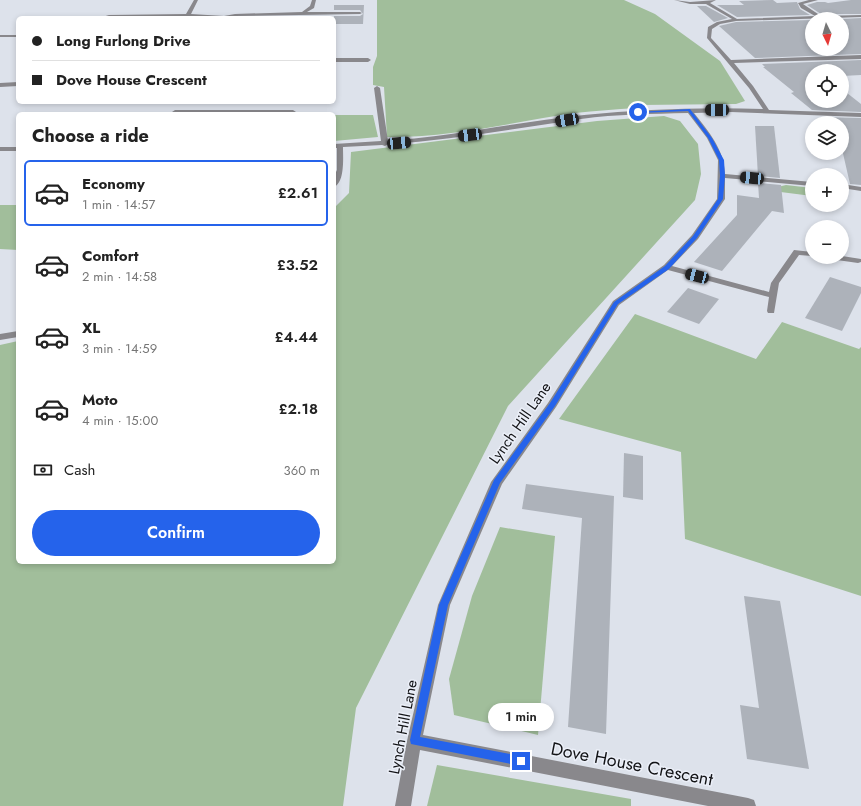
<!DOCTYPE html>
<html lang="en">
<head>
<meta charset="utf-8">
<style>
  :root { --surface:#fff; --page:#f6f6f6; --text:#222; --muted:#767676; --line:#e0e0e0; --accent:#2563eb }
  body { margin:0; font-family:Jost,sans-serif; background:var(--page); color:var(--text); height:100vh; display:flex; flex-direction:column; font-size:15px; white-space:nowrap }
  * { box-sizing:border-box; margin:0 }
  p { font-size:13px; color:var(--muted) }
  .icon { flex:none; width:22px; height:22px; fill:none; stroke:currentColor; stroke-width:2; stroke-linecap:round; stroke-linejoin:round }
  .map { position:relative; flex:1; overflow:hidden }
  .sheet { position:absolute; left:16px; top:112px; width:320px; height:452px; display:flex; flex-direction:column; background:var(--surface); border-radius:6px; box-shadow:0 2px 6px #0003 }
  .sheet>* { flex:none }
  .banner { position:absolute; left:16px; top:16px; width:320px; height:88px; border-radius:6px; box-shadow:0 2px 6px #0003; display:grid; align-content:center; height:88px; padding:0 16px; background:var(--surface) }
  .needle { width:26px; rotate:175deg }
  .tools { position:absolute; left:805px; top:12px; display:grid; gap:8px }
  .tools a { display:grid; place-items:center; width:44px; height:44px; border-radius:50%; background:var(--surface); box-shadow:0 2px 6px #0003; font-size:20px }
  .end { position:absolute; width:18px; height:18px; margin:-9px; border:5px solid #2563eb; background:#fff; box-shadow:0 0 0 2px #fff }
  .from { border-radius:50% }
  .bubble { position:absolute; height:28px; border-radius:14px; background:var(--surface); box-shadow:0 2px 6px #0003; font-size:13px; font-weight:600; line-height:28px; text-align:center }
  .car { position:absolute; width:12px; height:24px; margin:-12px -6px; border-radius:5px; box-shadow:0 0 3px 1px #0007; background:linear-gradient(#222 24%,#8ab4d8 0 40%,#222 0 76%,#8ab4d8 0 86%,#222 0) }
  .banner b { display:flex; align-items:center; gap:14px; height:38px; font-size:15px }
  .banner b+b { border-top:1px solid var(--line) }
  .banner i { width:10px; height:10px; background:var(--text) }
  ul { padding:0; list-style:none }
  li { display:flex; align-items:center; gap:12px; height:66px; margin:0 8px 6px; padding:0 8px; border:2px solid transparent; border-radius:6px }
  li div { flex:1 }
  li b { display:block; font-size:15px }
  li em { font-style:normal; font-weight:600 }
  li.selected { border-color:var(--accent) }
  li>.icon { width:36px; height:36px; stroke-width:1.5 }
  h2 { padding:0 16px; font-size:18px; line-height:48px }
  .pay { display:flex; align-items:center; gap:10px; height:44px; padding:0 16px; font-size:15px }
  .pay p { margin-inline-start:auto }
  .cta { display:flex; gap:8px; margin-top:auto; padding:8px 16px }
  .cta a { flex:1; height:46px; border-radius:24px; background:var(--accent); color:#fff; font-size:16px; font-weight:600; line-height:46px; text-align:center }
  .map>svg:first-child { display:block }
</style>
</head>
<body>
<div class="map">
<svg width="861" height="806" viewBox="0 0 861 806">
  <rect width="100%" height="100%" fill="#dde2eb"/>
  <!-- green -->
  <g fill="#a1be9b">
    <path d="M377,0h247l31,14 65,47 25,40 -9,3 -97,1 -3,3c-20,1 -41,3 -61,5 -62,9 -125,25 -188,24l-3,-50 -11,-2v-18l4,-11z"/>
    <path d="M290,114l83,1 5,22 -44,4v-27z"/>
    <path d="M664,116l16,5 18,23 3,30 -6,26 -187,206 -152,302 -13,98h-343v-461l18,-4v221h316v-354l15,-15 2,-41 246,-31z"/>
    <path d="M786,185l26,3v8l-47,-6z"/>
    <path d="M0,205h18v45l-18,-1z"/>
    <path d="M635,314l121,45 26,-37 77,27 2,-2v249l-176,-57 -4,-87 -122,-33z"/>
    <path d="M500,527l55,9 -17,199 -84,-20 -5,-36 23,-83z"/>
    <path d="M437,765l194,34v7h-204z"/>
  </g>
  <!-- building -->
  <g fill="#adb2ba">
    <path d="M773,0l4,3 20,-1 3,7 10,6 -73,2 -20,-12h27l-5,-4z"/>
    <path d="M851,0h10v14h-40l-14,-9 10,-3h8l3,1z"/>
    <path d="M334,5h30l-1,19h-29v-8h26l3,-2 -3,-4h-26z"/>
    <path d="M697,6h9l22,12 -14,4z"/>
    <path d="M861,18v36l-106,4 -36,-32 17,-4 76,-2v29h30v-30z"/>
    <path d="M861,60v15l-19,1v-5h-30v30h30v-12l19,15v8l-49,-2 -21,-17 3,-1 -31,-25h2l-3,-3z"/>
    <path d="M820,117l41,1v67l-11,-1 -8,-35v-26h-14z"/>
    <path d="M755,126h19l6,52 -22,-2z"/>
    <path d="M758,183l23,2 3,28 -12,-2 -50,60 -28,-9 43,-47v-20l22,3z"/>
    <path d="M830,277l31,10v6l-19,38 -37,-13z"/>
    <path d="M688,288l31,11 -20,25 -32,-12z"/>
    <path d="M624,453l19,3v44l-20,-3z"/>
    <path d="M526,484l88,12 -8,238 -38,-7 14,-209 -60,-9z"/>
    <path d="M744,596l36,5 29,168 -62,-10 -7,-54 19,3z"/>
  </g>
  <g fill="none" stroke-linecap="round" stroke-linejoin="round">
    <!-- minor -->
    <g fill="#89888c" fill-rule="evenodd">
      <path d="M194,0h4l-7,14 33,2 11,-2 67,-2 8,-6 2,-6h4l-2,8 -7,4h53l2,1 -2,1 -125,2 -9,2 -17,-2 -110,2 10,-3 77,-1z"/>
      <path d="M674,0l16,2 26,-2 -6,3 27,16 78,-3 -14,-8 -3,-5 11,-3h9l-15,4 18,12 40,-1v2l-125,4 -16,3 -8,5 -1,9 20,22 130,-5v4l-127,4 19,23 16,24 92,3v4l-130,-5 -37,1c15,19 30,36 31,61l87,8v4l-87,-8v21l-27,40 -26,27 97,26 2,-9 23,-33 18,2v4l-13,-1 -20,28 -5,30h-6l-1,-2 2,-14 -101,-27 -49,35 -63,102 -54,77 -52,121 -27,130 325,63 6,2 2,6h-48l-288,-56 -9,56h-16l12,-65 31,-136 53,-123 57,-79 65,-102 51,-36 28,-30 25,-36 1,-39 -11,-22 -19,-25c-36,1 -71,1 -107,6 -64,9 -128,21 -193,25l-3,2 -3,-1 -39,2c0,11 2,35 -9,40v-11l3,-6v-22h-3v-4l47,-3 -7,-53 3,-2 3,2 8,53c66,-5 130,-19 196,-26 60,-6 119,-8 179,-6l-14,-21 -42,-50 1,-11 9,-5 15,-3 -26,-15h-16z"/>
      <rect x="0" y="35" width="18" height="2"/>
      <path d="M334,58h34l3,2 -3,2h-34z"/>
      <path d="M18,82v4l-18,1v-4z"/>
      <path d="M175,110h118l3,2 -3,2 -120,-1 -1,-1z"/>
      <rect x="0" y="147" width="18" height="4"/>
      <path d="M842,184l19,3v4l-19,-3z"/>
      <path d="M842,256l19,3v3l-3,1 -28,-4 -4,-2z"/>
      <path d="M18,331v6l-18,3v-6z"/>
    </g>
  </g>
  <!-- route -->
  <path fill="#2563eb" d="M690,109l22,29 12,22 1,16 -2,23 -26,39 -28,31 -51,35 -63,102 -55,77 -52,122 -28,132 101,19 3,2 1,3 -1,4 -3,1 -110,-22 -1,-4 29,-135 55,-125 56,-77 64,-101 51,-36 28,-30 25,-37 2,-23 -1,-16 -11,-22 -20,-27 -50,2 -2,-1z"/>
  <g text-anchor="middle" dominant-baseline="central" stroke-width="3" stroke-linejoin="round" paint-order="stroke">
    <!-- street labels -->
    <g font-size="15" fill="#121316" stroke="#ebeff8">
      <text transform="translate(520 423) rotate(-55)">Lynch Hill Lane</text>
      <text transform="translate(403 727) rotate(-79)">Lynch Hill Lane</text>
    </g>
    <!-- near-street labels -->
    <g font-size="18" fill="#121316" stroke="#ebeff8">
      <text transform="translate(632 764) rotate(11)">Dove House Crescent</text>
    </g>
  </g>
</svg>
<div class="tools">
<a><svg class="needle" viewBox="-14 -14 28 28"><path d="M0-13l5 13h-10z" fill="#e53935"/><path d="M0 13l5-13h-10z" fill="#767676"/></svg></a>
<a><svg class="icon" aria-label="locate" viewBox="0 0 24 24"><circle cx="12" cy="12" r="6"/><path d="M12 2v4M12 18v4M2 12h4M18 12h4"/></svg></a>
<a><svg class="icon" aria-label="layers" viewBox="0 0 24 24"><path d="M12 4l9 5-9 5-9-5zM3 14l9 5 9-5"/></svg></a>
<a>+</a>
<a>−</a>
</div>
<i class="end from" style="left:638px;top:112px"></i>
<i class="end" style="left:521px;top:761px"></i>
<div class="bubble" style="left:488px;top:703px;width:66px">1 min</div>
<i class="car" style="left:717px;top:110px;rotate:270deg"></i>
<i class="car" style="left:567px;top:120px;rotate:260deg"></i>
<i class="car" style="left:470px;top:135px;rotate:263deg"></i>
<i class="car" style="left:399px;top:143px;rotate:85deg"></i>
<i class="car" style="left:752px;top:178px;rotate:275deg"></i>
<i class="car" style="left:697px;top:276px;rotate:285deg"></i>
<div class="banner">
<b><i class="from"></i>Long Furlong Drive</b>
<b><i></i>Dove House Crescent</b>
</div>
<section class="sheet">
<h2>Choose a ride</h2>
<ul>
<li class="selected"><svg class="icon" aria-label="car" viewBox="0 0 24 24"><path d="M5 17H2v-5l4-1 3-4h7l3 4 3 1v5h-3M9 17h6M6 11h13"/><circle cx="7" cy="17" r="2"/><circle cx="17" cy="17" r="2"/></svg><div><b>Economy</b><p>1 min · 14:57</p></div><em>£2.61</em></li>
<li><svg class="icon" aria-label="car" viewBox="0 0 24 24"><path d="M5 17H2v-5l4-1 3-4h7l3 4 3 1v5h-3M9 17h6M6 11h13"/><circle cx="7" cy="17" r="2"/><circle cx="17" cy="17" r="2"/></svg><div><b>Comfort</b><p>2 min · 14:58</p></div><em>£3.52</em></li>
<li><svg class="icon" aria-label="car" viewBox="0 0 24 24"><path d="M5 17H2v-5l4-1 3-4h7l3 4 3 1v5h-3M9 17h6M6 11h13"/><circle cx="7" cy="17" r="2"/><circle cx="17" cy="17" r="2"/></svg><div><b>XL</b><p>3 min · 14:59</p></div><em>£4.44</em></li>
<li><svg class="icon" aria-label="car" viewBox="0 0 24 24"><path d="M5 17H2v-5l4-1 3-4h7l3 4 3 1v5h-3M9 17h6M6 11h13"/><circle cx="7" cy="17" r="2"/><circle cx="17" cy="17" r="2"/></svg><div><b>Moto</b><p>4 min · 15:00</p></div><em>£2.18</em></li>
</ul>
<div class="pay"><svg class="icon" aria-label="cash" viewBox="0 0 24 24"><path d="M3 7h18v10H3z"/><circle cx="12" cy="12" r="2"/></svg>Cash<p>360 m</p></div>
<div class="cta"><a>Confirm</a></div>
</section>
</div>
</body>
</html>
